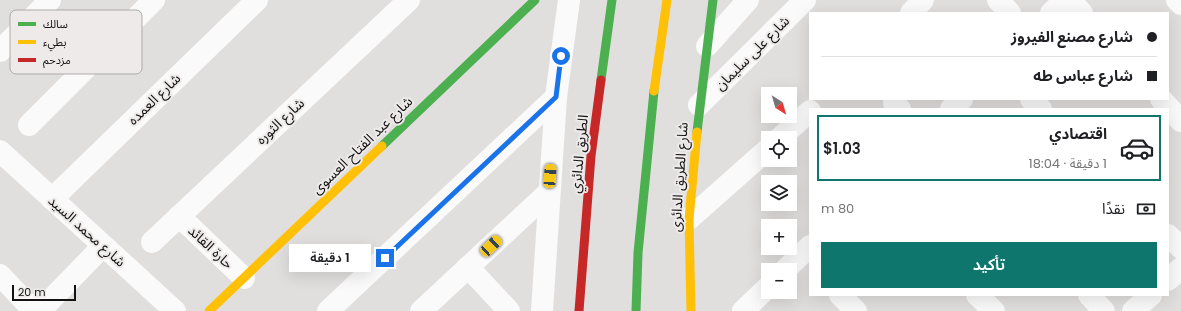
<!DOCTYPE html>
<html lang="ar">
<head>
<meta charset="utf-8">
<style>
  :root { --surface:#fff; --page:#f2f2f2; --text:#202124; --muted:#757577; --line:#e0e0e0; --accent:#0f766e }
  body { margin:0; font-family:Poppins,"Noto Sans Arabic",sans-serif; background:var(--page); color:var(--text); direction:rtl; height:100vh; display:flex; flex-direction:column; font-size:15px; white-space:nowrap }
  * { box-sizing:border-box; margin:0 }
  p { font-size:13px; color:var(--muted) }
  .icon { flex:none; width:22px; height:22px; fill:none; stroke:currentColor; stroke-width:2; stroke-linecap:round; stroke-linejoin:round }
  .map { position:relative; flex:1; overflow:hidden; direction:ltr }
  .panel { position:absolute; left:809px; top:108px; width:360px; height:188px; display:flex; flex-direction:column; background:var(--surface); border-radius:0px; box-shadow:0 4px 16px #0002; direction:rtl }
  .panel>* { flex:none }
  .hud { position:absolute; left:809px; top:12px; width:360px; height:88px; border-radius:0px; box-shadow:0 4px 16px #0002; direction:rtl; display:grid; align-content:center; height:88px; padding:0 12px; background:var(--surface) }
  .needle { width:26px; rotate:143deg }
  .tools { position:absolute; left:761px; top:87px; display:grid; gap:8px }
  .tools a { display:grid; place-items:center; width:36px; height:36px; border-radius:0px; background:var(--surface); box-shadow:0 4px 16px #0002; font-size:20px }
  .scale { position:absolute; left:12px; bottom:10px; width:64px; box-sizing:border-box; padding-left:4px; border:2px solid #131212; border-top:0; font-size:11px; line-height:14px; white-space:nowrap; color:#131212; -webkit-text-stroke:3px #efeaea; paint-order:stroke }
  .end { position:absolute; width:18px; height:18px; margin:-9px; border:5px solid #1a73e8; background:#fff; box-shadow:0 0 0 2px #fff }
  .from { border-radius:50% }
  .bubble { position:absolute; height:28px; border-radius:0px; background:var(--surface); box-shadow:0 4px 16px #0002; font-size:13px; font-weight:600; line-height:28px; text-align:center; direction:rtl }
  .car { position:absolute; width:12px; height:24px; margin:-12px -6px; border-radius:5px; box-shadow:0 0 3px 1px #0007; background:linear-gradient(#f5c518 24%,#345 0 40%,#f5c518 0 76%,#345 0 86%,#f5c518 0) }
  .hud b { display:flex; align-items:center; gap:14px; height:38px; font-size:15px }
  .hud b+b { border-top:1px solid var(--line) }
  .hud i { width:10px; height:10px; background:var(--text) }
  ul { padding:7px 0 0; list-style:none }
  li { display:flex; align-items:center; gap:12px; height:66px; margin:0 8px 6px; padding:0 4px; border:2px solid transparent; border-radius:0px }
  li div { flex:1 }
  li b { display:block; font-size:15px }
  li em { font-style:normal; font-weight:600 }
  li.current { border-color:var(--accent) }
  li>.icon { width:36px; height:36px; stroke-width:1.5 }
  .pay { display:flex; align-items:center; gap:10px; height:44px; padding:0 12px; font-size:15px }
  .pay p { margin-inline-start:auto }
  .primary-button { display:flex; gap:8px; margin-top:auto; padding:8px 12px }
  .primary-button a { flex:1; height:46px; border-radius:0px; background:var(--accent); color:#fff; font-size:16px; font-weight:600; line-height:46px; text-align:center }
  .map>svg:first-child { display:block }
</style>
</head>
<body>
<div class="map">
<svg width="1181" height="311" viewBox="0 0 1181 311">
  <rect width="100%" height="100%" fill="#e1dede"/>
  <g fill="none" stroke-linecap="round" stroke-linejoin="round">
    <!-- street -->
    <g stroke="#fafafa" stroke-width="22">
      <path d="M998,0l12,13"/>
      <path d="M1070,0l12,13"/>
      <path d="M1177,0l4,4"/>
      <path d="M911,13l12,-13"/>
      <path d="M1051,13l14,-13"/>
      <path d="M707,46l41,-46"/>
      <path d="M0,51l50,-51"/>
      <path d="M1031,99l10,10"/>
      <path d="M1161,99l20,22"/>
      <path d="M894,103l6,6"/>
      <path d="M699,105l106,-105"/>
      <path d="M951,109l11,-10"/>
      <path d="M29,125l125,-125"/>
      <path d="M780,138l30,-27"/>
      <path d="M0,151l175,160"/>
      <path d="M52,199l205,-199"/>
      <path d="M179,216l65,62"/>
      <path d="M689,219l79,-70"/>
      <path d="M1168,235l13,13"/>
      <path d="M152,242l257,-242"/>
      <path d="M468,267l41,44"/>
      <path d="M785,270l25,-24"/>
      <path d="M0,275l34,36"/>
      <path d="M1168,280l13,-12"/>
      <path d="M840,295l16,16"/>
      <path d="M977,295l17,16"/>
      <path d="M1089,295l15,16"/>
      <path d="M40,311l63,-65"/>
      <path d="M328,311l228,-214"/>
      <path d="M421,311l128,-119"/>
      <path d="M542,311l14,-214 13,-97"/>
      <path d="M743,311l25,-24"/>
      <path d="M1133,311l18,-16"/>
    </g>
    <!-- fast -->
    <g stroke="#4caf50" stroke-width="9">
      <path d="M601,80l11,-80"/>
      <path d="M697,132l16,-132"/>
      <path d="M382,146l153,-146"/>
      <path d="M636,311l2,-58 16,-162"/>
    </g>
    <!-- slow -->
    <g stroke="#ffc107" stroke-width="9">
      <path d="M654,91l13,-91"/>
      <path d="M209,311l173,-165"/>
      <path d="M691,311l-2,-92 8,-87"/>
    </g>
    <!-- jam -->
    <path stroke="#c62828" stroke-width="9" d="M579,311l12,-155 10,-76"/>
  </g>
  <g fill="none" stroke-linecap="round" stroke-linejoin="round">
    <!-- route -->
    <path stroke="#1a73e8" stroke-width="5" d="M385,258l171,-161 5,-41"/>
  </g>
  <g text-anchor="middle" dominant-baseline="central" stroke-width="4" stroke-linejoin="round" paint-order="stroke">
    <!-- street labels -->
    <g font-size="14" fill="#131212" stroke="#efeaea">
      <text transform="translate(752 53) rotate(-45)">شارع على سليمان</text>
      <text transform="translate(154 99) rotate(-44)">شارع العمده</text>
      <text transform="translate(280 121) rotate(-43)">شارع الثوره</text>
      <text transform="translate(362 145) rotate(-44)">شارع عبد الفتاح العسوى</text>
      <text transform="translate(579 154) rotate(-84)">الطريق الدائري</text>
      <text transform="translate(679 177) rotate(-86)">شارع الطريق الدائرى</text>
      <text transform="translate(87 231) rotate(42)">شارع محمد السيد</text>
      <text transform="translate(211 247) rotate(43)">حارة القائد</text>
    </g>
  </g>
  <!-- legend -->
  <rect x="10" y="10" width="132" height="64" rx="6" fill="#efeaea" stroke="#ada9a9" stroke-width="1"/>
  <rect x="18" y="22" width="18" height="4" fill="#4caf50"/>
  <rect x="18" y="40" width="18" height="4" fill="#ffc107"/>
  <rect x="18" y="58" width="18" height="4" fill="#c62828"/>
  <g font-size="11" fill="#131212">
    <text x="43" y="28">سالك</text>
    <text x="43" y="46">بطيء</text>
    <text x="43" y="64">مزدحم</text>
  </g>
</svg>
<div class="tools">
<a><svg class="needle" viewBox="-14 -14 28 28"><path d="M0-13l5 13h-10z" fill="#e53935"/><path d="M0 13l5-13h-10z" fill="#757577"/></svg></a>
<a><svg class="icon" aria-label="locate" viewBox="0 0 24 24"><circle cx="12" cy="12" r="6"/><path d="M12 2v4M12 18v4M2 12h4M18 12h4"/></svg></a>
<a><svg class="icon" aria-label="layers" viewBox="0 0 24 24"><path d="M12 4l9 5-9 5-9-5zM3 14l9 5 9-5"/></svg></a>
<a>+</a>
<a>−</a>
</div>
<div class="scale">20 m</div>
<i class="end from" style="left:561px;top:56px"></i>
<i class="end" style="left:385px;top:258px"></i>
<div class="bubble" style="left:289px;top:244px;width:82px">1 دقيقة</div>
<i class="car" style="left:550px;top:176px;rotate:4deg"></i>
<i class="car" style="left:491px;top:246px;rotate:47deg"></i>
<div class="hud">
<b><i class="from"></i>شارع مصنع الفيروز</b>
<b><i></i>شارع عباس طه</b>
</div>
<section class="panel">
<ul>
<li class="current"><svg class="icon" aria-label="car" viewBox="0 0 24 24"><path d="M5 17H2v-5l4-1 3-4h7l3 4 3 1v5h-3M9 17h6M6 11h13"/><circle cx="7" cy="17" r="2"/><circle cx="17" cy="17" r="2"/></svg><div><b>اقتصادي</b><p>1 دقيقة · 18:04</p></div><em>$1.03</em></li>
</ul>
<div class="pay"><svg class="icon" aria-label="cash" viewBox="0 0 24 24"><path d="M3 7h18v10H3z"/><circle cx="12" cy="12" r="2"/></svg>نقدًا<p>80 m</p></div>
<div class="primary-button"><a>تأكيد</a></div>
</section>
</div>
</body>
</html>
